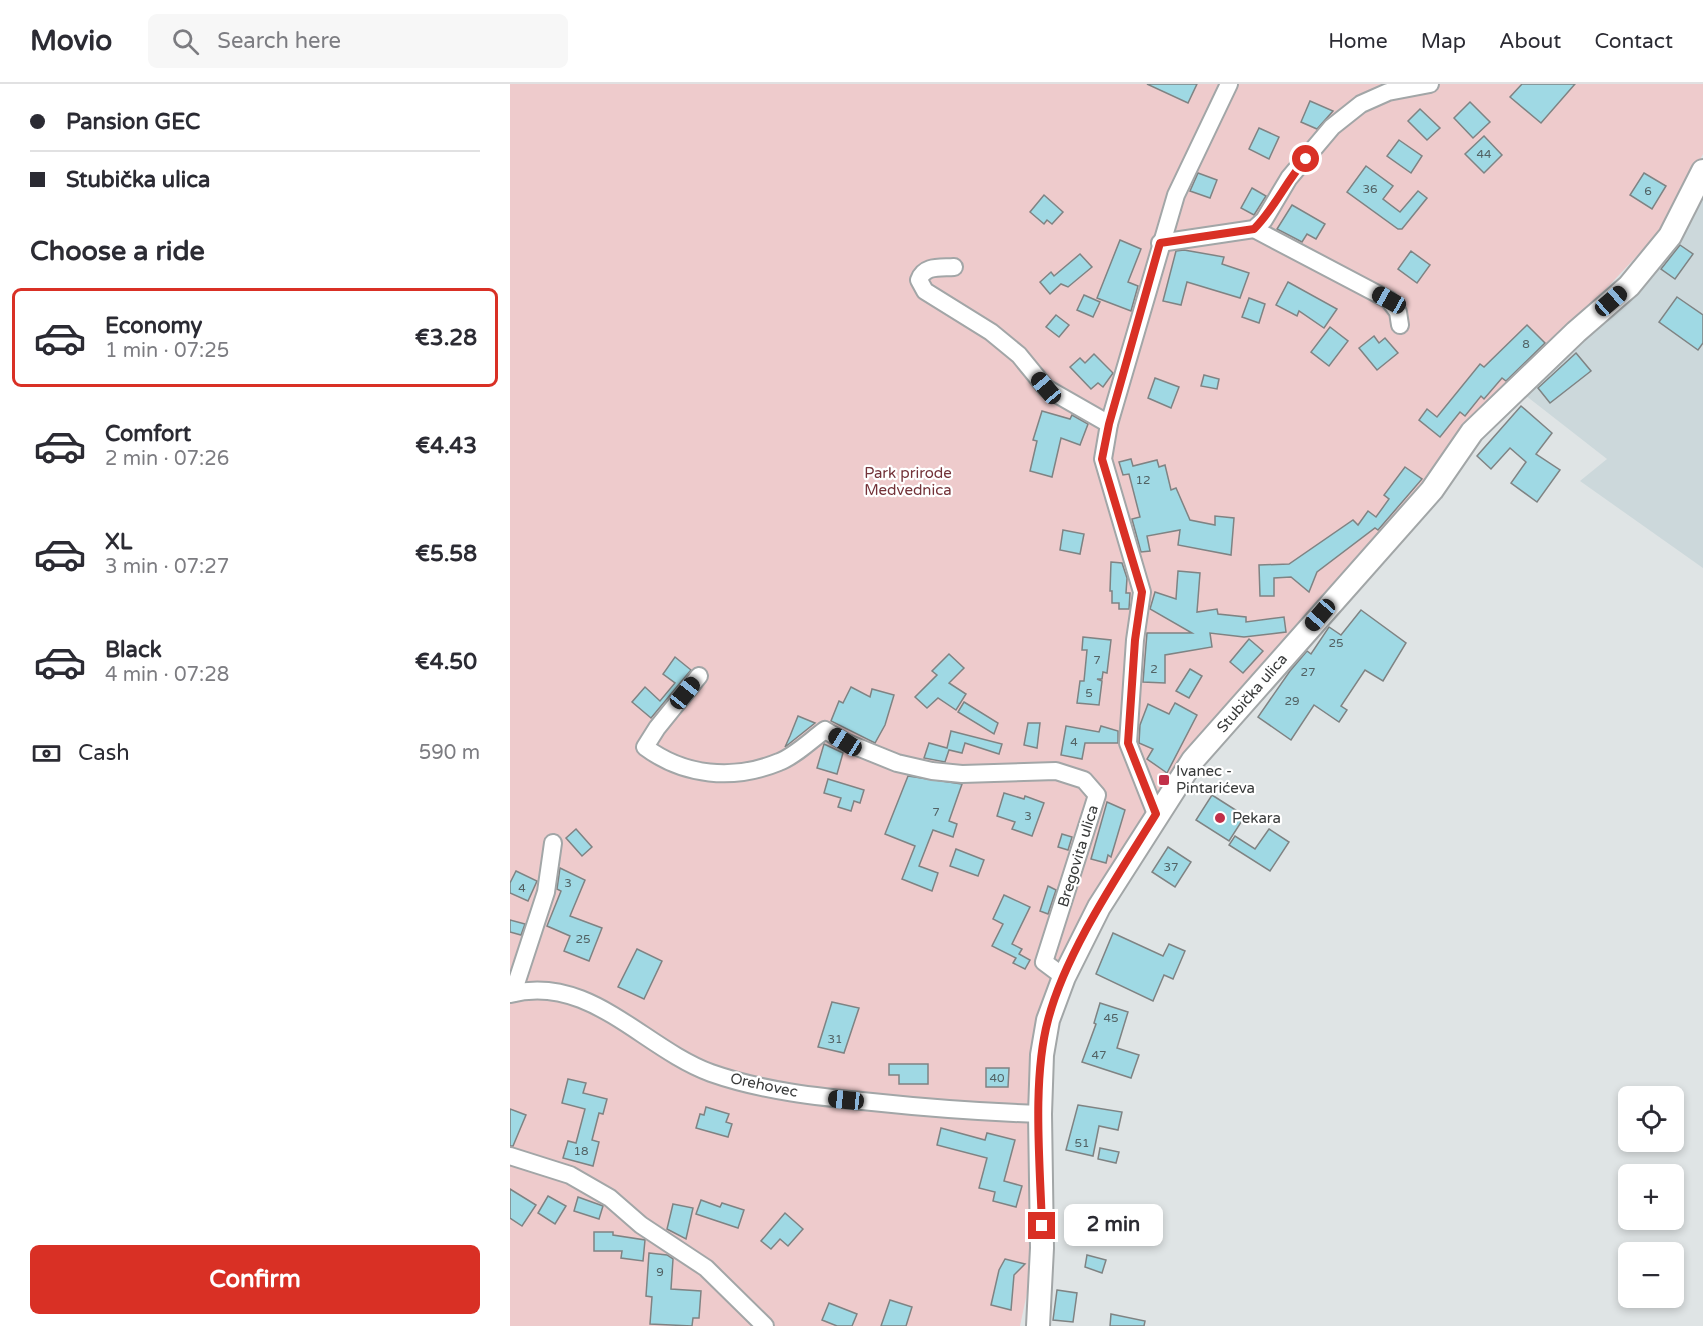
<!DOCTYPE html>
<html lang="en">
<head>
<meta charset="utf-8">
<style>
  :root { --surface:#fff; --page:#f7f7f7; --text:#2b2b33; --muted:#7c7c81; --line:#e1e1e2; --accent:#d93025 }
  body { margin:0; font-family:"Varela Round",sans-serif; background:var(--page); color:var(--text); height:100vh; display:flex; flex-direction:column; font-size:22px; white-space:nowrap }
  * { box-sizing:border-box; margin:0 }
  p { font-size:20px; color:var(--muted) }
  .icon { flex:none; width:33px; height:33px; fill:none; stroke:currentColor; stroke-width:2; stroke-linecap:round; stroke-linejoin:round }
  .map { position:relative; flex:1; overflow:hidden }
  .side { display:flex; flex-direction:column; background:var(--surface); width:510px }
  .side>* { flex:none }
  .guide { display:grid; align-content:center; height:132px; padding:0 30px; background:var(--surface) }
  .tools { position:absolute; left:1108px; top:1002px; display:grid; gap:12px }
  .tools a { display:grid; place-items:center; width:66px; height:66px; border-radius:9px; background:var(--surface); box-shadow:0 3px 9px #0003; font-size:30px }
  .end { position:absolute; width:27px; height:27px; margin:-14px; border:8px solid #d93025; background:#fff; box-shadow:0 0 0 3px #fff }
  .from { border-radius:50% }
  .bubble { position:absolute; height:42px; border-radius:9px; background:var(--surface); box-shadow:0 3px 9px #0003; font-size:20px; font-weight:700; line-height:42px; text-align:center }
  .car { position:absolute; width:18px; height:36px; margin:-18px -9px; border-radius:8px; box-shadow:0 0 4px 2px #0007; background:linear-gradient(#222 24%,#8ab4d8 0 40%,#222 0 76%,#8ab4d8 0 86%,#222 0) }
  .guide b { display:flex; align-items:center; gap:21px; height:57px; font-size:22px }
  .guide b+b { border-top:2px solid var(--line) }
  .guide i { width:15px; height:15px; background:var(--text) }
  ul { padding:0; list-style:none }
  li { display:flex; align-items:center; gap:18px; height:99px; margin:0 12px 9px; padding:0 18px; border:3px solid transparent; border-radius:9px }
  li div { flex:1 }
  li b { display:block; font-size:22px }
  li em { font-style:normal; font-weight:700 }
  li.active { border-color:var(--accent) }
  li>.icon { width:54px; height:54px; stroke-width:1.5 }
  h2 { padding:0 30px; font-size:27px; line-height:72px }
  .pay { display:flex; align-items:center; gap:15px; height:66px; padding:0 30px; font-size:22px }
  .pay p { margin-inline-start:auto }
  .action { display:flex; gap:12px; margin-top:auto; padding:12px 30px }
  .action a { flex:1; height:69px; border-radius:9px; background:var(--accent); color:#fff; font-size:24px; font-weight:700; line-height:69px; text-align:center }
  header { display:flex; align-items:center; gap:36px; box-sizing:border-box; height:84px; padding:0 30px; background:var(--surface); border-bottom:2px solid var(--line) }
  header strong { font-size:28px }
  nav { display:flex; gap:33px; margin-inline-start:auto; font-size:21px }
  .search { width:420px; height:54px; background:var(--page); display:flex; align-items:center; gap:15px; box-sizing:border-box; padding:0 21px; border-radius:9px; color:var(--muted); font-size:22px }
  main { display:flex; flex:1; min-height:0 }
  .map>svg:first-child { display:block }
</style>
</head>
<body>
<header>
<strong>Movio</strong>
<div class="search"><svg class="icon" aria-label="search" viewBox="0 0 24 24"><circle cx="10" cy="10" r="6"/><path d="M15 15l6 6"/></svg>Search here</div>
<nav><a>Home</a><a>Map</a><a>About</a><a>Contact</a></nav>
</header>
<main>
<section class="side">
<div class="guide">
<b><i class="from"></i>Pansion GEC</b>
<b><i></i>Stubička ulica</b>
</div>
<h2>Choose a ride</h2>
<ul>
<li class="active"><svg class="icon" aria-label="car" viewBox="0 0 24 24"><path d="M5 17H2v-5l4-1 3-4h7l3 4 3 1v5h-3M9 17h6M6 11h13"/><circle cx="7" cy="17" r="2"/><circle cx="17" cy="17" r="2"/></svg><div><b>Economy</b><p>1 min · 07:25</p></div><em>€3.28</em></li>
<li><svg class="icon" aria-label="car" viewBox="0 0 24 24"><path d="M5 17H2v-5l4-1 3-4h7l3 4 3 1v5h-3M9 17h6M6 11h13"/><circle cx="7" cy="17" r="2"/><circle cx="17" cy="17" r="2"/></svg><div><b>Comfort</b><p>2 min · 07:26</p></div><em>€4.43</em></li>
<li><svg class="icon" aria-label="car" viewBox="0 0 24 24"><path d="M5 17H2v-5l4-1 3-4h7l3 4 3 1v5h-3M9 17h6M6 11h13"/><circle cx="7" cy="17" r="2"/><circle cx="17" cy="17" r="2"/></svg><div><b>XL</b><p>3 min · 07:27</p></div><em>€5.58</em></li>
<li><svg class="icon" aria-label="car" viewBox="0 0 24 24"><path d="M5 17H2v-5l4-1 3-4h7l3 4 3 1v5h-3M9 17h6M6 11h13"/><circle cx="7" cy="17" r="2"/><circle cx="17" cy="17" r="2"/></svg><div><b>Black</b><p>4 min · 07:28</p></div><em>€4.50</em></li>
</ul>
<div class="pay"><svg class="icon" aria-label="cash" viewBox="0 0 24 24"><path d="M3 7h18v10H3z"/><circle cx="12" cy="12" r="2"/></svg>Cash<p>590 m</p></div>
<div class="action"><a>Confirm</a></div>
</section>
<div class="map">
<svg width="1193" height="1242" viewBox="0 0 1193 1242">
  <rect width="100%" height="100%" fill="#dfe4e5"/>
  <!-- built -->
  <path fill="#ccd8db" d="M1193,110v374l-123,-87 27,-22 -87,-68 50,-38 50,-47z"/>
  <!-- green -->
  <path fill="#eecbcc" d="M0,0h1193v70l-40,74 -74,79 -116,107 -104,146 -159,181 -111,166 -51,122 -13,226 -15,71h-510z"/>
  <!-- building -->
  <g fill="#9fd9e4" stroke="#7f8383" stroke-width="1.5">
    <path d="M637,0h50l-9,19z"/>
    <path d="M1012,0h53l-34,39 -31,-26z"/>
    <path d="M800,17l23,10 -16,18 -16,-7z"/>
    <path d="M960,18l20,20 -17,16 -19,-20z"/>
    <path d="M910,25l20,19 -13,12 -19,-19z"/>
    <path d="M749,44l20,9 -10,22 -20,-10z"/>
    <path d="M974,52l18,19 -18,18 -19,-19z"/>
    <path d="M889,56l23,16 -11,17 -24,-17z"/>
    <path d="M856,82l27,20 -10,13 17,13 18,-21 9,7 -25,31h-4l-51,-37z"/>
    <path d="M688,89l19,7 -7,18 -20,-7z"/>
    <path d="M1134,89l22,13 -14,23 -22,-14z"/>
    <path d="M742,104l14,8 -12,19 -13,-7z"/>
    <path d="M534,111l19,17 -11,12 -5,-4 -3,4 -14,-12z"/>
    <path d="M782,121l33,19 -9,15 -9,-5 -5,8 -25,-13z"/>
    <path d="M610,156l21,9 -13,33 10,4 -7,25 -34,-13z"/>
    <path d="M1170,161l13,9 -18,25 -14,-10z"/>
    <path d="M674,166l40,7 -2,7 27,9 -9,25 -53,-16 -6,23 -18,-4 13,-50z"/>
    <path d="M901,167l19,14 -13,18 -19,-14z"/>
    <path d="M570,170l12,13 -24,20 -7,-3 -11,10 -10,-12 11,-10 3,4z"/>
    <path d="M778,198l49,27 -13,19 -25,-17 -2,5 -21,-11z"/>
    <path d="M574,211l16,7 -7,15 -16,-7z"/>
    <path d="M1167,213l26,18v28l-5,7 -39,-28z"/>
    <path d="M739,214l16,6 -6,19 -17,-6z"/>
    <path d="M546,231l13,10 -10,12 -13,-10z"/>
    <path d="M1017,241l18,18 -39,38 -4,-3 -18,21 -3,-3 -16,20 -5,-4 -20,25 -21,-17 8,-11 10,8 43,-53 4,3z"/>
    <path d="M820,243l18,14 -19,25 -18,-14z"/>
    <path d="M864,252l5,7 6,-5 13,15 -21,17 -18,-22z"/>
    <path d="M1066,269l15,18 -41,32 -12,-15z"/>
    <path d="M584,270l19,19 -10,14 -5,-4 -7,6 -21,-22 10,-9 5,5z"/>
    <path d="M694,291l15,4 -2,10 -16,-3z"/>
    <path d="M645,294l24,9 -8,21 -23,-10z"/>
    <path d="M1011,322l31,27 -16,21 24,16 -23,32 -26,-19 15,-21 -16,-14 -19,21 -14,-13z"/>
    <path d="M532,327l28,8 2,-4 16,9 -8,21 -19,-7 -9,39 -22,-6 7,-30 -4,-1z"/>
    <path d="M621,375l2,7 24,-6 2,7 6,-2 6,25 5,-2 14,32 25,5v-9l19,2 -3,37 -53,-10 2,-15 -33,6 3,15 -9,1 -9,-33 8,-2 -11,-43 -6,1 -4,-13z"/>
    <path d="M895,383l17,12 -44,51 -3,-2 -58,44 -8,20 -18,-15 -17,1v18h-14l-1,-31 30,-1 64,-44 5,5 10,-14 8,6 13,-18 -5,-4z"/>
    <path d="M553,446l21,4 -4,20 -20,-4z"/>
    <path d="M601,478l11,1 5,15 -1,15h4l-1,16h-10v-6h-7v-12h-2z"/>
    <path d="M668,487l22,2 -3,39 20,-3 1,5 28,3v5l38,-5 2,15 -42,5 -34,-4 2,14 -47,8v28l-22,-1 4,-49h45l-42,-24 5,-17 21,7z"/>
    <path d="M851,526l45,33 -23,38 -18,-11 -24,36 6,4 -8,12 -25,-17 -23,35 -33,-23 32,-46 17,-20 4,3 18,-27 12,8z"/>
    <path d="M573,553l28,3 -4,33 -4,-1 -1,7h-5l5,2 -3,24 -22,-2 3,-22h4l3,-31h-5z"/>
    <path d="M739,555l14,12 -20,22 -13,-11z"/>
    <path d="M439,570l15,14 -15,15 17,11 -10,16 -18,-12 -11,10 -12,-11 22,-22 -5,-4z"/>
    <path d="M165,573l16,13 -40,48 -19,-16 13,-15 15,14 15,-18 -12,-9z"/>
    <path d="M680,585l12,7 -13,22 -13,-7z"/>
    <path d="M341,603l19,10 2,-8 22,6 -9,30 -10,18 -44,-22 8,-20 4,2z"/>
    <path d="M454,618l34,21 -4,11 -36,-22z"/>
    <path d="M665,619l22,12 -30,58 -20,-14 6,-10 -14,-6 1,-18 8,-21 21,10z"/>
    <path d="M288,632l17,7 -30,24 5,-11z"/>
    <path d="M518,639h12l-3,25 -13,-3z"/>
    <path d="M556,642l33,6 2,-6 17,5v12h-33l-3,16 -21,-4z"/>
    <path d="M441,647l51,13 -3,10 -34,-11 -3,10 -13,-3 -4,12 -21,-4 5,-15 18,5z"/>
    <path d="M314,660l19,9 -6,21 -20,-6z"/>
    <path d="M398,692l54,8 -13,37 8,3 -4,13 -20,-7 -14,36 19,7 -6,18 -30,-12 13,-33 -30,-12z"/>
    <path d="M318,695l36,11 -4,13 -6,-2 -3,10 -13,-4 3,-9 -17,-5z"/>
    <path d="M494,709l20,6 1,-3 19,7 -12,33 -20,-7 3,-7 -18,-6z"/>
    <path d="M702,711l33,21 -16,25 -33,-21z"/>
    <path d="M597,718l18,8 -14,47 -3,-2 -2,8 -15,-4z"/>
    <path d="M66,745l16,18 -10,9 -16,-18z"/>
    <path d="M759,745l20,13 -19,29 -41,-26 6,-9 20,13z"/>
    <path d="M552,750l10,3 -4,13 -10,-3z"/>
    <path d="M658,763l23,15 -16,25 -23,-15z"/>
    <path d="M446,765l28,11 -6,16 -28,-10z"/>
    <path d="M50,784l25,12 -15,36 32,12 -13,33 -25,-10 6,-15 -23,-10 14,-35 -4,-2z"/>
    <path d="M6,787l21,10 -9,20 -18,-8v-10z"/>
    <path d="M538,802l8,4 -8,24 -8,-3z"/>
    <path d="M494,811l26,12 -18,37 10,5 -3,5 11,6 -5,9 -12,-6 3,-5 -24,-12 11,-22 -10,-5z"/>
    <path d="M0,836l15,4 -4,11 -11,-3z"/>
    <path d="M603,849l50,23 6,-12 16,7 -12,28 -9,-4 -11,26 -57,-27z"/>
    <path d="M127,865l25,12 -18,38 -26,-12z"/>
    <path d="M322,918l27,6 -15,45 -26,-6z"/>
    <path d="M590,919l28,9 -11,36 22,7 -8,23 -49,-16 14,-38 -2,-1z"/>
    <path d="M379,980h39v20h-29v-9h-10z"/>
    <path d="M476,984h23l-1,19h-22z"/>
    <path d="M58,995l18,4 -3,10 24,6 -4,15 -4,-1 -7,27 7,2 -6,24 -30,-8 5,-17 8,2 9,-34 -23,-6z"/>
    <path d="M568,1021l44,7 -4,18 -19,-4 -6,30 -27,-6z"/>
    <path d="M196,1023l23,7 -3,8 6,2 -4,13 -32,-9 4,-14 4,1z"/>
    <path d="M0,1025l16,6 -13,31h-3z"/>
    <path d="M431,1044l44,12 2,-7 28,7 -11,41 18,5 -6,21 -23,-6 2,-9 -16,-4 8,-30 -50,-13z"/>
    <path d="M590,1064l19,4 -3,11 -18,-4z"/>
    <path d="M0,1105l26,16 -14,21 -12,-8z"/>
    <path d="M38,1112l18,10 -11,18 -17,-11z"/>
    <path d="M68,1113l25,9 -4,13 -25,-8z"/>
    <path d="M191,1116l19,7 2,-4 22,7 -6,18 -42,-14z"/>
    <path d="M163,1120l20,4 -7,31 -19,-10z"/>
    <path d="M275,1129l18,16 -15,17 -8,-7 -9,10 -10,-8z"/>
    <path d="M84,1148h19v3l32,5 -2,21 -22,-3 1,-7h-28z"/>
    <path d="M139,1169l18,2 6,4 -2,30 30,2 -2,27h-6l-1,8 -42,-2 2,-27 -6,-1z"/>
    <path d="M577,1171l19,5 -4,13 -17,-6z"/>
    <path d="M495,1175l20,5 -11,11 -3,35 -20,-5 8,-35z"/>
    <path d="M547,1206l20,3 -4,29 -20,-2z"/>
    <path d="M380,1216l22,7 -6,19h-25z"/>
    <path d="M319,1219l28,11 -5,12h-15l-15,-6z"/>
    <path d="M601,1230l34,7 -1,5h-34z"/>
  </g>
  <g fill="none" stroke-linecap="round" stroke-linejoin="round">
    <defs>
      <g id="minor">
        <path d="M744,145l135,71 9,12 2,13"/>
        <path d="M650,159l94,-14 10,-9 25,-42 43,-51 29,-23 27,-12 42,-8"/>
        <path d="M444,183c-14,1 -30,-2 -35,13l6,11 66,41 28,23 27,33 63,36"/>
        <path d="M189,592l-42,52 -12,19c39,29 88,34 134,15 16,-6 32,-22 46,-32l20,12 52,21 35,8 30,3 94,-3 28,9 13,15 -53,167 20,15"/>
        <path d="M646,730l-28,-71 7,-103 7,-48 -39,-133 6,-35 67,-229 53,-111"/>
        <path d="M3,909l33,-101 7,-49"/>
        <path d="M0,910c79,-21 133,54 201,79 51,18 107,24 161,29 56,6 111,10 168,12"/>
        <path d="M0,1072l60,19 40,23 31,27 65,43 59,58"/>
      </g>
      <path id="secondary" d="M528,1242l4,-78 -2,-134 2,-59 6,-35 16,-43 35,-70 94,-147 239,-270 40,-58 104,-100 53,-46 41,-50 33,-65"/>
    </defs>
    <!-- minor casing -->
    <use href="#minor" stroke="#a2a6a7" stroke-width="20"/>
    <!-- secondary casing -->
    <use href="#secondary" stroke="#a2a6a7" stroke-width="26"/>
    <!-- minor -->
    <use href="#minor" stroke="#fff" stroke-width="16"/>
    <!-- secondary -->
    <use href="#secondary" stroke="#fff" stroke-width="22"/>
  </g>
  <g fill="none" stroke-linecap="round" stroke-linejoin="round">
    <!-- route -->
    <path stroke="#d93025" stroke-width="8" d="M532,1142c-2,-63 -10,-146 6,-206 18,-69 71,-146 108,-206l-28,-71 7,-103 7,-48 -40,-133 7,-35 51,-181 94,-14c21,-21 32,-48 52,-70"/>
  </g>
  <!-- markers -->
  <g fill="#c13049" stroke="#fff" stroke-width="2">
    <rect x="648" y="690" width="12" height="12" rx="3"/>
    <circle cx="710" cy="734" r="6"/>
  </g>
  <g text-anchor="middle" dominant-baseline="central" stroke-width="4.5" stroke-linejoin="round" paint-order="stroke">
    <!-- number labels -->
    <g font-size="12" fill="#526264">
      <text x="974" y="70">44</text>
      <text x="860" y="105">36</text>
      <text x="1138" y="107">6</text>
      <text x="1016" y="260">8</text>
      <text x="633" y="396">12</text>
      <text x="826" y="559">25</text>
      <text x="587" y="576">7</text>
      <text x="644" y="585">2</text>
      <text x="798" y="588">27</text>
      <text x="579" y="609">5</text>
      <text x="782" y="617">29</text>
      <text x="564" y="658">4</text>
      <text x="426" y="728">7</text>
      <text x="518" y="732">3</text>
      <text x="661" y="783">37</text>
      <text x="58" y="799">3</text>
      <text x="12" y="804">4</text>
      <text x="73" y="855">25</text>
      <text x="601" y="934">45</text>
      <text x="325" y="955">31</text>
      <text x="589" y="971">47</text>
      <text x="487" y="994">40</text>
      <text x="572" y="1059">51</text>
      <text x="71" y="1067">18</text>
      <text x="150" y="1188">9</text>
    </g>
    <!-- park labels -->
    <g font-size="15" fill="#733238" stroke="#fff">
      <text x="398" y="389">Park prirode<tspan x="398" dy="17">Medvednica</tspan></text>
    </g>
    <!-- street labels -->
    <g font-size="15" fill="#383a3a" stroke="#fff">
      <text transform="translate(742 609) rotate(-49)">Stubička ulica</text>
      <text transform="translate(568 772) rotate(-73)">Bregovita ulica</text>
      <text transform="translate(254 1001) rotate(12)">Orehovec</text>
    </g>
    <!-- poi labels -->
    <g font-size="15" fill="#383a3a" stroke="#fff" text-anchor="start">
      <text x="666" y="687">Ivanec -<tspan x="666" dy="17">Pintarićeva</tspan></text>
      <text x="722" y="734">Pekara</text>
    </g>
  </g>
</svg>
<div class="tools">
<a><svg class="icon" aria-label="locate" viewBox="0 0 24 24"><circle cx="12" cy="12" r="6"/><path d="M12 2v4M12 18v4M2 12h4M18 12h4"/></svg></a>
<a>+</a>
<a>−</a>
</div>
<i class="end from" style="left:796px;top:75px"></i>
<i class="end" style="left:532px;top:1142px"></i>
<div class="bubble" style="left:554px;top:1120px;width:99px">2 min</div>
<i class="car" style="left:879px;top:216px;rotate:299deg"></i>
<i class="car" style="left:1101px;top:217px;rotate:49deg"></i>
<i class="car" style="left:536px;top:304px;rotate:320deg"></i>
<i class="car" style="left:810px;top:531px;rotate:221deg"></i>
<i class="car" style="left:175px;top:609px;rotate:39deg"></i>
<i class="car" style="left:335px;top:658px;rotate:302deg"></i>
<i class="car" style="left:336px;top:1016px;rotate:276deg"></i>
</div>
</main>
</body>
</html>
